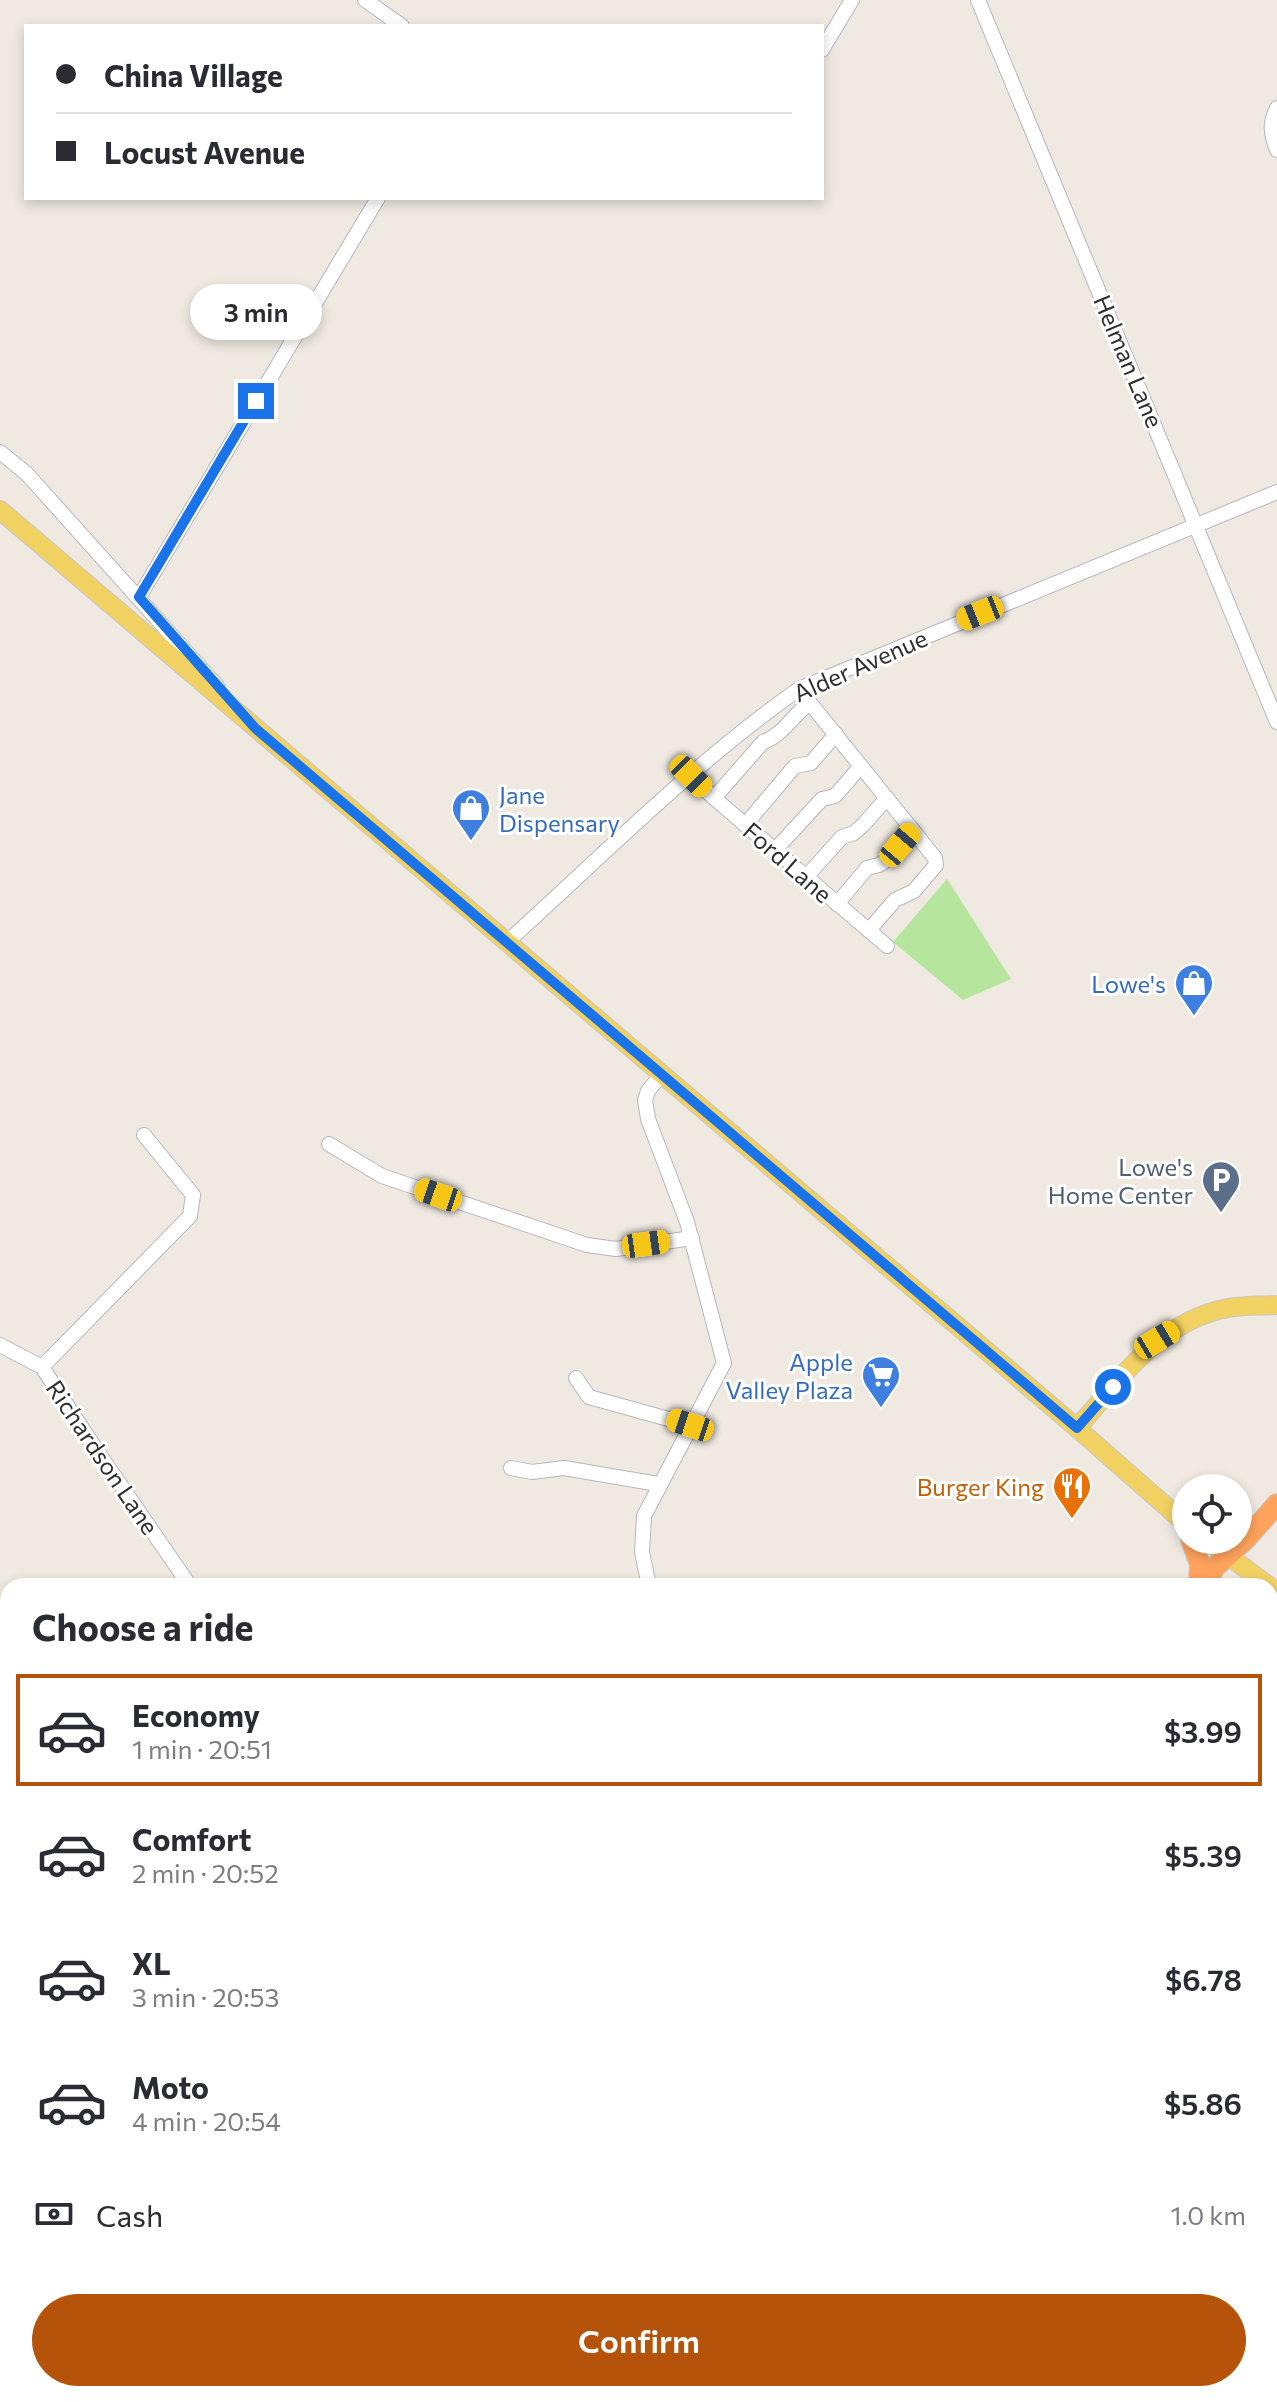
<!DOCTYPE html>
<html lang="en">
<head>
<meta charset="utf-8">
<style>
  :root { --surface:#fff; --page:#f7f7f7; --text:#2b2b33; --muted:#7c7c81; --line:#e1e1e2; --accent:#b45309 }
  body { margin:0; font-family:Commissioner,sans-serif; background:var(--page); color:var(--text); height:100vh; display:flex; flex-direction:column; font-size:30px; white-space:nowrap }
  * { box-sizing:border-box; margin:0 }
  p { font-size:26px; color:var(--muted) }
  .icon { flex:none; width:44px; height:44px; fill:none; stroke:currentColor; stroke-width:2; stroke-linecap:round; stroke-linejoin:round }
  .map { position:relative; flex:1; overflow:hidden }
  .side { position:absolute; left:0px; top:1578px; width:1278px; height:824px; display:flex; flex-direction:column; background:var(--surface); border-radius:24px 24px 0 0; box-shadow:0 4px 12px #0003 }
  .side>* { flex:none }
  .banner { position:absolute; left:24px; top:24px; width:800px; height:176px; border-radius:0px; box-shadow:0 4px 12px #0003; display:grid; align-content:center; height:176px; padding:0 32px; background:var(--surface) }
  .tools { position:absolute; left:1172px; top:1474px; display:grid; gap:16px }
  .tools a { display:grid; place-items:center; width:80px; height:80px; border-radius:50%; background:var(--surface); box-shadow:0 4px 12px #0003; font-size:40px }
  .end { position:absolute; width:36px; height:36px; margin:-18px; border:10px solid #1a73e8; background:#fff; box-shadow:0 0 0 4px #fff }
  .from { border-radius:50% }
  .bubble { position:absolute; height:56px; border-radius:28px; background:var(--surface); box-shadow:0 4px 12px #0003; font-size:26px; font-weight:600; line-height:56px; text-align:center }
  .car { position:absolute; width:24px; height:48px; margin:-24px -12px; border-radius:10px; box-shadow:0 0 6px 2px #0007; background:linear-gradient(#f5c518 24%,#345 0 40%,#f5c518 0 76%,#345 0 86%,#f5c518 0) }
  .banner b { display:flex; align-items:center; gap:28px; height:76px; font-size:30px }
  .banner b+b { border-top:2px solid var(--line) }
  .banner i { width:20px; height:20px; background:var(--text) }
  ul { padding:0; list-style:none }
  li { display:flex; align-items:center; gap:24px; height:112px; margin:0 16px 12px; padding:0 16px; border:4px solid transparent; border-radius:0px }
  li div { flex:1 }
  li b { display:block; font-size:30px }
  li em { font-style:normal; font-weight:600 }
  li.active { border-color:var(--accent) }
  li>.icon { width:72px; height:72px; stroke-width:1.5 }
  h2 { padding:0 32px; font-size:36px; line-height:96px }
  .pay { display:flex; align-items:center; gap:20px; height:88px; padding:0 32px; font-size:30px }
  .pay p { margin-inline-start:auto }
  .button { display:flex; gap:16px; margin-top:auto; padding:16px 32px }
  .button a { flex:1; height:92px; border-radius:48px; background:var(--accent); color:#fff; font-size:32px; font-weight:600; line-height:92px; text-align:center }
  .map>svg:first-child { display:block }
</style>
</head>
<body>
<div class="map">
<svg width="1277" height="2402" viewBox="0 0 1277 2402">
  <rect width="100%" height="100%" fill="#efe9e1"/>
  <!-- grass -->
  <path fill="#b6e59e" d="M947,879l64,100 -48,21 -70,-58z"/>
  <!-- pitch -->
  <path fill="#c9ec9a" d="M1270,1935l7,3v82l-7,2z"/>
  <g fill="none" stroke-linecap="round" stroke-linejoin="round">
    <defs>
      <g id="minor">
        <path d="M365,0l37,26"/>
        <path d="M978,0l299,722"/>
        <path d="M822,50l30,-50"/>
        <path d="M1277,108c-8,15 -6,27 0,42"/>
        <path d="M0,452l27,22 190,212"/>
        <path d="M139,597l239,-399"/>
        <path d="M691,776l23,22 173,148"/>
        <path d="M714,798l49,-56c21,-7 29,-27 47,-39l125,155 1,7 -22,26 -19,9 -26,30"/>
        <path d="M745,825l50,-59 16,-3 25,-29"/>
        <path d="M775,850l47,-51 13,-3 26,-30"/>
        <path d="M806,877l36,-40 12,-4 9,-8 24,-27"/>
        <path d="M837,904l30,-36 12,-3 9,-6 25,-29"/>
        <path d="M507,942c93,-84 189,-181 292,-253l478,-197"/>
        <path d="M329,1144l53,32 205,69 29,4 76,-11"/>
        <path d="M0,1345l42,22 53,81 95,138"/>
        <path d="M42,1367l148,-151 3,-21 -49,-60"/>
        <path d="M576,1378l13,19 101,28"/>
        <path d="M511,1468l21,4 32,-4 94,16"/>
        <path d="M649,1586l-7,-34 2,-36 80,-153 -37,-141 -39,-103 -3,-19 3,-9 14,-17"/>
        <path d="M0,1623l8,2"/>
        <path d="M1270,1908h7"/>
        <path d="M1147,2394l8,8"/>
        <path d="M762,2402l1,-8"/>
        <path d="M1172,2402v-8"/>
      </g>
      <g id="major">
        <path d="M0,510l1077,918 109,96"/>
        <path d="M1077,1428c44,-49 82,-107 151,-120 16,-3 33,-2 49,-3"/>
        <path d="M1207,1540l62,46"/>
      </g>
      <g id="highway">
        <path d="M1191,1540l9,24 -1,22"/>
        <path d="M1205,1586l10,-19 31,-28 31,-35"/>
        <path d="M1270,1648l7,-12"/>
        <path d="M1270,1710l7,-12"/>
        <path d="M1270,1808l7,-9"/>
        <path d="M818,2402l5,-8"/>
        <path d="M850,2402l5,-8"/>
      </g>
    </defs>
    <!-- minor casing -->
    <use href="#minor" stroke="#b4b7c1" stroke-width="16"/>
    <!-- major casing -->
    <use href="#major" stroke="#c9c9c9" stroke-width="20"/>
    <!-- highway casing -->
    <use href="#highway" stroke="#c9c9c9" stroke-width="22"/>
    <!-- minor -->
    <use href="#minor" stroke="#fff" stroke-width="14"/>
    <!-- major -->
    <use href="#major" stroke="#f2d163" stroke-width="18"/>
    <!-- highway -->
    <use href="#highway" stroke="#ffa35c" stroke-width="20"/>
  </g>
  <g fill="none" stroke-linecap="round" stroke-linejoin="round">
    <!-- route -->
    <path stroke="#1a73e8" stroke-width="10" d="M256,401l-117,196 116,131 822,700 36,-41"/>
  </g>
  <!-- icons -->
  <defs>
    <symbol id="shop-pin" viewBox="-11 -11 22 30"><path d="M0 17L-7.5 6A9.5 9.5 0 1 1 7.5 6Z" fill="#3f7fe0" stroke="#fff"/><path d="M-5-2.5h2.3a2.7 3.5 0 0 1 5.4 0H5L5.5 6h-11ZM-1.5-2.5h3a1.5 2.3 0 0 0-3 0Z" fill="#fff"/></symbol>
    <symbol id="parking-pin" viewBox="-11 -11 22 30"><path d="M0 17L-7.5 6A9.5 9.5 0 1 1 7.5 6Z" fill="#5c6f8a" stroke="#fff"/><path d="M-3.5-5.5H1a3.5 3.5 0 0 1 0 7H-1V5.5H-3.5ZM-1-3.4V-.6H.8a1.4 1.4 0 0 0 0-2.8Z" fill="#fff"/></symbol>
    <symbol id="supermarket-pin" viewBox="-11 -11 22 30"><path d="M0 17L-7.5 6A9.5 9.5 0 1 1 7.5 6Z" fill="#3f7fe0" stroke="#fff"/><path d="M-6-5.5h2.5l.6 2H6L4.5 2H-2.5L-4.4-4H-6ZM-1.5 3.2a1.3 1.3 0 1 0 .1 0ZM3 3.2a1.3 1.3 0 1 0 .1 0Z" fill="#fff"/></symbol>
    <symbol id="restaurant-pin" viewBox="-11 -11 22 30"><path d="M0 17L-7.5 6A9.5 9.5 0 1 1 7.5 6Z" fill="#e8710a" stroke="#fff"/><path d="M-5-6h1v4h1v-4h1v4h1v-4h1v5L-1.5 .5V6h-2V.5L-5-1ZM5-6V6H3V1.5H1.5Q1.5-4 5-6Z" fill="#fff"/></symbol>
  </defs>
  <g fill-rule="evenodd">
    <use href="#shop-pin" x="449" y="786" width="44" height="60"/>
    <use href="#shop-pin" x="1172" y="961" width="44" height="60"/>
    <use href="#parking-pin" x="1199" y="1158" width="44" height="60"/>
    <use href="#supermarket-pin" x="859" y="1353" width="44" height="60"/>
    <use href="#restaurant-pin" x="1050" y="1464" width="44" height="60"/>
  </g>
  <g text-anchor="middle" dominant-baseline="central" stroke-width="6" stroke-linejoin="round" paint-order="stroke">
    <!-- street labels -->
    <g font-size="24" fill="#2e2e2e" stroke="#fff">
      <text transform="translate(1129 361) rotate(67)">Helman Lane</text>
      <text transform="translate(860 665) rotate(-24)">Alder Avenue</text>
      <text transform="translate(788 862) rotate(41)">Ford Lane</text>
      <text transform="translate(103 1457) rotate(56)">Richardson Lane</text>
    </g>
    <!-- shop labels -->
    <g font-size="24" fill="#366cbe" stroke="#fff" text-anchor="end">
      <text x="499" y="794" text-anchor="start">Jane<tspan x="499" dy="28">Dispensary</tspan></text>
      <text x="1166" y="983">Lowe's</text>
      <text x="853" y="1361">Apple<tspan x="853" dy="28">Valley Plaza</tspan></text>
    </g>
    <!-- service labels -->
    <g font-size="24" fill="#4e5e75" stroke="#fff" text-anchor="end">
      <text x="1193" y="1166">Lowe's<tspan x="1193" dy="28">Home Center</tspan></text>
    </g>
    <!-- food labels -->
    <g font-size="24" fill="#c56008" stroke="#fff" text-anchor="end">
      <text x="1044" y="1486">Burger King</text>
    </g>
  </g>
</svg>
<div class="tools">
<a><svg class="icon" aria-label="locate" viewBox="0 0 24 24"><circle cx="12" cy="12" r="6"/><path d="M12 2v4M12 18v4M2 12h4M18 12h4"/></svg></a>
</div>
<i class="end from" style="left:1113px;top:1387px"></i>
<i class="end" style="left:256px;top:401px"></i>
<div class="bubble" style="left:190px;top:284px;width:132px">3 min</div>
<i class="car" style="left:980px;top:613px;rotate:248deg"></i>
<i class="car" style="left:691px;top:776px;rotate:135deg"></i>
<i class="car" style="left:900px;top:845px;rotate:40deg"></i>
<i class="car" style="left:438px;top:1195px;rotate:289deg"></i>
<i class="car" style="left:646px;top:1244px;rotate:82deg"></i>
<i class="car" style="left:1157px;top:1340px;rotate:59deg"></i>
<i class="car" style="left:690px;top:1425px;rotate:288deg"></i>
<div class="banner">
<b><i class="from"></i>China Village</b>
<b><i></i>Locust Avenue</b>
</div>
<section class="side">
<h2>Choose a ride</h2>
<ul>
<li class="active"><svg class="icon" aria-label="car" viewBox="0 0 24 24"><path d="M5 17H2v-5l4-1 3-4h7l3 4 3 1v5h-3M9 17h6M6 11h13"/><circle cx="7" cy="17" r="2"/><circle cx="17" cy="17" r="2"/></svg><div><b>Economy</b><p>1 min · 20:51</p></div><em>$3.99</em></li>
<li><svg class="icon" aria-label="car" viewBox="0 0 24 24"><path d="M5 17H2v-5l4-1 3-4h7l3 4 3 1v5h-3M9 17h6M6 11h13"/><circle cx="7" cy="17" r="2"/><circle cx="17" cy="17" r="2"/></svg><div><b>Comfort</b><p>2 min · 20:52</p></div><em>$5.39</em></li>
<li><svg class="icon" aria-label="car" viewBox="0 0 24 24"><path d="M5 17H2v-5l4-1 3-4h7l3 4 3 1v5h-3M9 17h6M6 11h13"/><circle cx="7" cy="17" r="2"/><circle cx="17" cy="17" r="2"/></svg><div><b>XL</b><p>3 min · 20:53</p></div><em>$6.78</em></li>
<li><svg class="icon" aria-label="car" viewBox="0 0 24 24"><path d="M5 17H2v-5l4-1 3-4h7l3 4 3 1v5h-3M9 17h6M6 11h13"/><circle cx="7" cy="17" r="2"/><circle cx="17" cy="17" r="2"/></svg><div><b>Moto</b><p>4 min · 20:54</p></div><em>$5.86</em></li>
</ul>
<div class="pay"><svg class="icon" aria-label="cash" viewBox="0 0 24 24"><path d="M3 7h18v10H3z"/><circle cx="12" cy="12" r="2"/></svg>Cash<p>1.0 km</p></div>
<div class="button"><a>Confirm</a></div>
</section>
</div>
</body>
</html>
